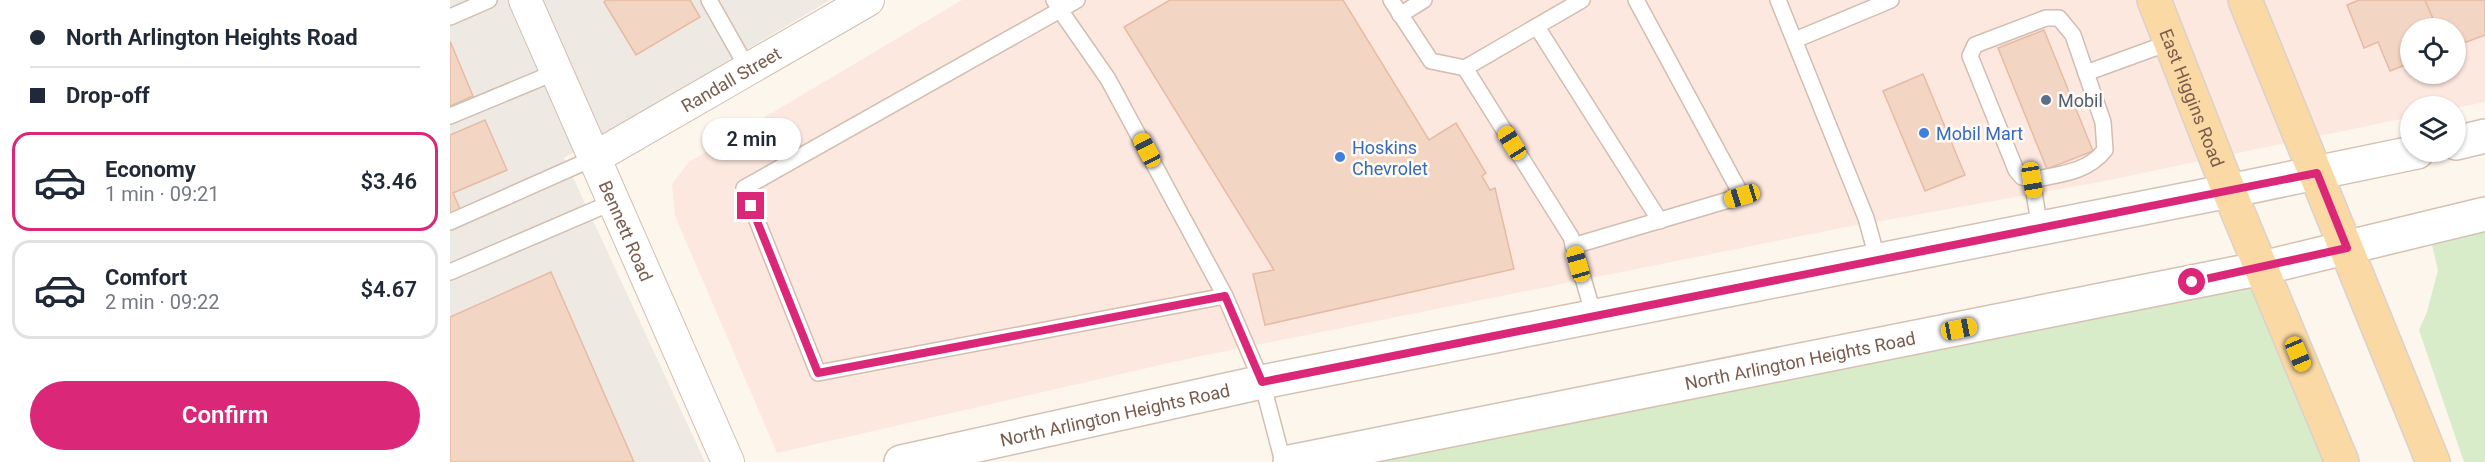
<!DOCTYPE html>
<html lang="en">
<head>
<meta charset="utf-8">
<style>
  :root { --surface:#fff; --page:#f6f6f7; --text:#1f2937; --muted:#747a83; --line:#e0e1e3; --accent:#db2777 }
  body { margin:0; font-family:Roboto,sans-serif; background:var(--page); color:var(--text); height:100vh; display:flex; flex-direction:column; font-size:22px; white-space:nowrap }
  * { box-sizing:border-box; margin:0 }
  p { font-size:20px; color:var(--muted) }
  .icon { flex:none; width:33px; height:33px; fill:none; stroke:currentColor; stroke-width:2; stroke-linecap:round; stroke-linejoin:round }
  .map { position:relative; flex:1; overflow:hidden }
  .panel { display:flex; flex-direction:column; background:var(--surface); width:450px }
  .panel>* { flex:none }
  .banner { display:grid; align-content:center; height:132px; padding:0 30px; background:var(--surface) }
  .controls { position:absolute; left:1950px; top:18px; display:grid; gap:12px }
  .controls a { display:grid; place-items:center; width:66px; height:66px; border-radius:50%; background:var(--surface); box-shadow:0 2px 4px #0004; font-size:30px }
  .end { position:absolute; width:27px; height:27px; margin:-14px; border:8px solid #db2777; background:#fff; box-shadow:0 0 0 3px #fff }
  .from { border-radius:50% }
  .bubble { position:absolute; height:42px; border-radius:21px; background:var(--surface); box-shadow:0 2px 4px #0004; font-size:20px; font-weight:600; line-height:42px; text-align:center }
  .car { position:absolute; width:18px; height:36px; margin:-18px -9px; border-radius:8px; box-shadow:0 0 4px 2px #0007; background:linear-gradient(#f5c518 24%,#345 0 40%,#f5c518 0 76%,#345 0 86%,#f5c518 0) }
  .banner b { display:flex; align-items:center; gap:21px; height:57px; font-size:22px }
  .banner b+b { border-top:2px solid var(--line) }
  .banner i { width:15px; height:15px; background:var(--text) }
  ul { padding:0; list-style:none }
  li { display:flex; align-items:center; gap:18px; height:99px; margin:0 12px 9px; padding:0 18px; border:3px solid var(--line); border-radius:18px }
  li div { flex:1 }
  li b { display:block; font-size:22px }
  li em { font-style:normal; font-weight:600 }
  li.selected { border-color:var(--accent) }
  li>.icon { width:54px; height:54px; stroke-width:1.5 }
  .action { display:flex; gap:12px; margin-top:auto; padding:12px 30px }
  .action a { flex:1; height:69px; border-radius:36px; background:var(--accent); color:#fff; font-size:24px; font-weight:600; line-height:69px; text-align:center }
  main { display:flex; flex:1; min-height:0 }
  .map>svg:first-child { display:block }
</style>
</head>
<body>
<main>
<section class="panel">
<div class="banner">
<b><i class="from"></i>North Arlington Heights Road</b>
<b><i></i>Drop-off</b>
</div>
<ul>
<li class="selected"><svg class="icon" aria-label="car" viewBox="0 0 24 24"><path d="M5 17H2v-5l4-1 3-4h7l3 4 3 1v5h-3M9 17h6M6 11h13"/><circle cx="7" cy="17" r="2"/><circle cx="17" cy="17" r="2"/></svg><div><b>Economy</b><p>1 min · 09:21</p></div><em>$3.46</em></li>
<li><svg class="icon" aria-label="car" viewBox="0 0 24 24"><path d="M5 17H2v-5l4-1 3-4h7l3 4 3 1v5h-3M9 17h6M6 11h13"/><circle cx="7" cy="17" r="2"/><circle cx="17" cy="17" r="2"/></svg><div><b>Comfort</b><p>2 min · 09:22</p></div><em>$4.67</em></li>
</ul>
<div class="action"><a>Confirm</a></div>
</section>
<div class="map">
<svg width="2035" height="462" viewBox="0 0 2035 462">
  <rect width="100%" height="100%" fill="#fdf6ec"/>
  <!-- commercial -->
  <path fill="#fde8e0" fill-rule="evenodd" d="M512,0h1523v102l-29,6 -46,-2v11l-310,65 -264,47 -645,129 -414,95 -102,-237 -3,-32 17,-22zM1960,28h46v46h-46z"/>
  <!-- industrial -->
  <path fill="#efe9e4" d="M0,0h380l-266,158 141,304h-255z"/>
  <!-- green -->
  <g fill="#d8ecc9">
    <path d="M2035,219v243h-21l-45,-132 8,-18 11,-42 -9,-38z"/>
    <path d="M1812,268l80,194h-1010z"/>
  </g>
  <!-- building -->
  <g fill="#f3d5c3" stroke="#e6bba3" stroke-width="1.5">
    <path d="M156,0h84l10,17 -64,38 -32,-53z"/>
    <path d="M720,0h173l86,140 27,-17 30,50 -4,3 8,14 5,-2 19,81 -249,56 -12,-51 21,-4 -150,-243z"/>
    <path d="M1909,0h66l12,28h-27v35l-20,8 -12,-29 -14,6 -17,-43z"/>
    <path d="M1975,0h60v35l-29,11v-18h-19z"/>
    <path d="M1594,30l49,121 -46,18 -49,-121z"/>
    <path d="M0,41l23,55 -23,10z"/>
    <path d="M1473,74l42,101 -40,16 -42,-100z"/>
    <path d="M35,120l22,50 -54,23 7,16 -10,5v-79z"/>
    <path d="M101,272l83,190h-184v-145z"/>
  </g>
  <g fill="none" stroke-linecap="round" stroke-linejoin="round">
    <defs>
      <g id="lane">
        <path d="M259,0l39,69"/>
        <path d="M604,0l6,10 17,-10"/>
        <path d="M941,0l40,61 34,7 106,169 23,79"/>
        <path d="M1328,0l88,218 12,43"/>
        <path d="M950,15l24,-15"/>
        <path d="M0,17l39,-17"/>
        <path d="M1087,27l123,194"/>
        <path d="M1345,40l96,-40"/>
        <path d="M1015,68l117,-68"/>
        <path d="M0,116l106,-44"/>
        <path d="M1582,180l-10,-3 -6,-7 -46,-114 5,-11 71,-27h13l14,17 13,38"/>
        <path d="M0,222l144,-64"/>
        <path d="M1590,229l-8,-49c27,-6 55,-7 73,-30l-2,-28 -17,-49 85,-31"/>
        <path d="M1123,246l169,-50 -106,-196"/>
        <path d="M0,272l163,-70"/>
        <path d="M775,296l-407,77 -74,-185 316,-178 48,69 117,217 37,86 21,80"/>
      </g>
      <g id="street">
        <path id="s1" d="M75,0l203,462"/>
        <path id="s2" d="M144,158l274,-158"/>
      </g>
      <g id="secondary">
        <path d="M2006,143l29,-7"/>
        <path id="s3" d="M451,462l361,-80 967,-191 188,-39"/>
        <path id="s4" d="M840,462l972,-194 223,-54"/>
      </g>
      <g id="primary">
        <path id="s5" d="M1704,0l75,191 113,271"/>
        <path d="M1795,0l188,462"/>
      </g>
    </defs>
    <!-- lane casing -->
    <use href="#lane" stroke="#d1beb0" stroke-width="18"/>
    <!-- street casing -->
    <use href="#street" stroke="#d1beb0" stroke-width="34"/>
    <!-- secondary casing -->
    <use href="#secondary" stroke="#d6c0b0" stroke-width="36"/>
    <!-- primary casing -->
    <use href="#primary" stroke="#dad1cd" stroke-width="36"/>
    <!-- lane -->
    <use href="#lane" stroke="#fff" stroke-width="15"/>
    <!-- street -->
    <use href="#street" stroke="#fff" stroke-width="32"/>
    <!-- secondary -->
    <use href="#secondary" stroke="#fff" stroke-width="33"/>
    <!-- primary -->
    <use href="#primary" stroke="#fbd9a5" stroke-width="33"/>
  </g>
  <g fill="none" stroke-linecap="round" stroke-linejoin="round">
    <!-- route -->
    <path stroke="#db2777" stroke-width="8" d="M301,206l67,167 407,-77 37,86 1055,-209 30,75 -155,34"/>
  </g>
  <!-- markers -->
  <circle fill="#5c6f8a" stroke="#fffaf3" stroke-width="2" cx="1596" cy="100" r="6"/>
  <g fill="#3f7fe0" stroke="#fffaf3" stroke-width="2">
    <circle cx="1474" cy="133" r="6"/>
    <circle cx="890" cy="157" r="6"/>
  </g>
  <g text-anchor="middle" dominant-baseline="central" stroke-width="5" stroke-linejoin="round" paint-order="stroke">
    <!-- street labels -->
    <g font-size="18" fill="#7a5c4d" stroke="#fffaf3">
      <text stroke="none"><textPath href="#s2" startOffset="158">Randall Street</textPath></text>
      <text stroke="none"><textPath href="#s5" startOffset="105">East Higgins Road</textPath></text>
      <text stroke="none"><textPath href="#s1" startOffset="252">Bennett Road</textPath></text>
      <text stroke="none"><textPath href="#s4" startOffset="520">North Arlington Heights Road</textPath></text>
      <text stroke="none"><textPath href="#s3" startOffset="219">North Arlington Heights Road</textPath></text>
    </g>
    <!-- service labels -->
    <g font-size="18" fill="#4e5e75" stroke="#fffaf3" text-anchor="start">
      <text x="1608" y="100">Mobil</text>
    </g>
    <!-- shop labels -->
    <g font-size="18" fill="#366cbe" stroke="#fffaf3" text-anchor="start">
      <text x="1486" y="133">Mobil Mart</text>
      <text x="902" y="147">Hoskins<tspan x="902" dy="21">Chevrolet</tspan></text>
    </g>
  </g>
</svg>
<div class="controls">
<a><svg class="icon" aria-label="locate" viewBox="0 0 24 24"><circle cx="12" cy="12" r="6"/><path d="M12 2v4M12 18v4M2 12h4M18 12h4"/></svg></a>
<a><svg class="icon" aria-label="layers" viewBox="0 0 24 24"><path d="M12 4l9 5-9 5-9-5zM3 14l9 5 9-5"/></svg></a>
</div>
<i class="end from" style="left:1742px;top:282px"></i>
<i class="end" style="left:301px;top:206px"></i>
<div class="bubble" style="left:252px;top:118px;width:99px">2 min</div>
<i class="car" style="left:1062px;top:143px;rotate:328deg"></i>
<i class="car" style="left:697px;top:150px;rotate:332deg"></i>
<i class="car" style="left:1582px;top:180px;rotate:171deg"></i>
<i class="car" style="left:1292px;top:196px;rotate:253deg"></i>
<i class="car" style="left:1128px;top:264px;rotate:344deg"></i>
<i class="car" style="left:1509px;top:329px;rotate:79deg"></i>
<i class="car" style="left:1848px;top:354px;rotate:157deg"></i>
</div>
</main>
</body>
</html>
